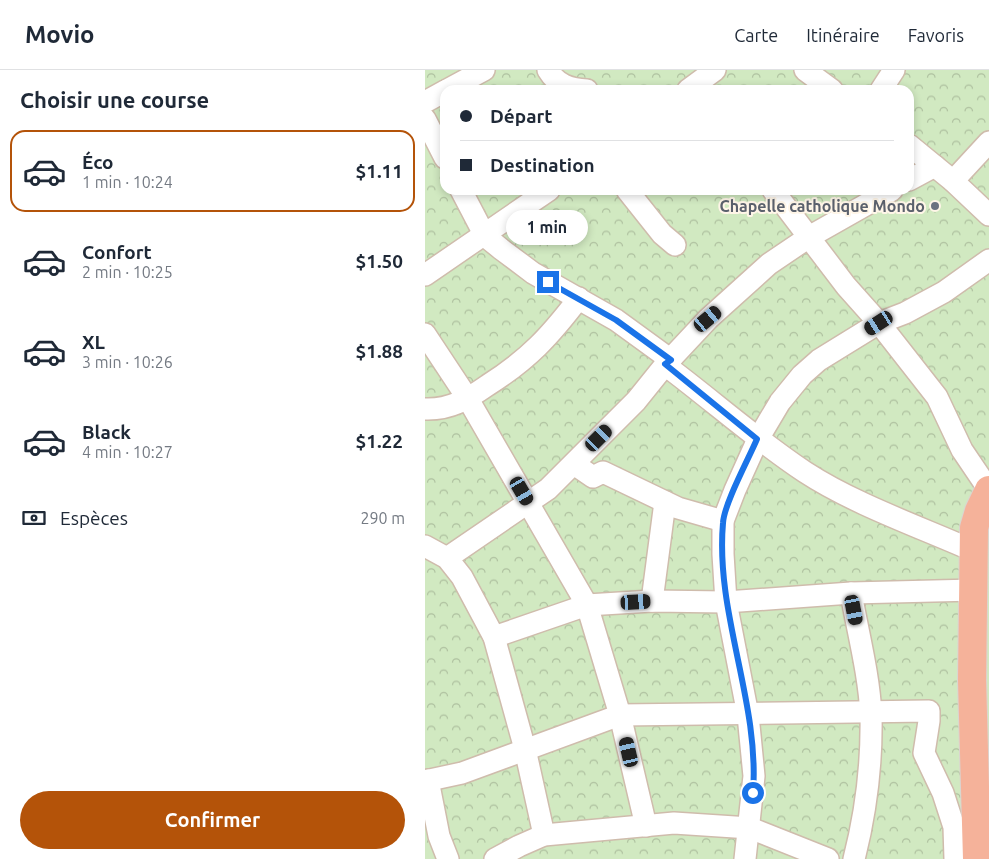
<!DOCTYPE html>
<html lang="fr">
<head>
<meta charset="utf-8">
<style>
  :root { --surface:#fff; --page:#f6f6f7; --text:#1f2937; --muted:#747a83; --line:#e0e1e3; --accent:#b45309 }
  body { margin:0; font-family:Ubuntu,sans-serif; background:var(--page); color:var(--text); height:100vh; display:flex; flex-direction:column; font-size:19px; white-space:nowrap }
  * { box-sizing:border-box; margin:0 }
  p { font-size:16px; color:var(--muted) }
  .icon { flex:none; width:28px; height:28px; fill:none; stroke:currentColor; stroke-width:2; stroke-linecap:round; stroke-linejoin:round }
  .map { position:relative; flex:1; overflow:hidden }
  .details { display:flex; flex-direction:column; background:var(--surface); width:425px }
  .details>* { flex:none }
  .hud { position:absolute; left:15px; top:15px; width:474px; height:110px; border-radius:15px; box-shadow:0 2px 8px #0003; display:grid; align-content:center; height:110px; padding:0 20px; background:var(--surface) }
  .end { position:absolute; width:22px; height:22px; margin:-11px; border:6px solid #1a73e8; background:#fff; box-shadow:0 0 0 2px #fff }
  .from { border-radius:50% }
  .bubble { position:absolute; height:35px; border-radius:18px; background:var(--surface); box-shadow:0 2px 8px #0003; font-size:16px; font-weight:600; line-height:35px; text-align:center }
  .car { position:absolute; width:15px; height:30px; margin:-15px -8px; border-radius:6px; box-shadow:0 0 4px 1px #0007; background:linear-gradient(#222 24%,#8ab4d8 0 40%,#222 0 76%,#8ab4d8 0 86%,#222 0) }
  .hud b { display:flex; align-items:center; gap:18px; height:48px; font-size:19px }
  .hud b+b { border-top:1px solid var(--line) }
  .hud i { width:12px; height:12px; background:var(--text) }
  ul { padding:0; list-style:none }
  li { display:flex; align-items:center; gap:15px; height:82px; margin:0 10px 8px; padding:0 10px; border:2px solid transparent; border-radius:15px }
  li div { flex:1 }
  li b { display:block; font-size:19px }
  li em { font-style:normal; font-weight:600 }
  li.current { border-color:var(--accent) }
  li>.icon { width:45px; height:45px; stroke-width:1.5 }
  h2 { padding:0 20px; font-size:22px; line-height:60px }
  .pay { display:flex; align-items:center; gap:12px; height:55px; padding:0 20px; font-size:19px }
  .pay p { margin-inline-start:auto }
  .cta { display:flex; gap:10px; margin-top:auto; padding:10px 20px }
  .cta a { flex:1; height:58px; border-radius:30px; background:var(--accent); color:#fff; font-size:20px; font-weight:600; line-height:58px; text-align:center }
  header { display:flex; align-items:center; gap:30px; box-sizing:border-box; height:70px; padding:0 25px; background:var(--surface); border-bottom:1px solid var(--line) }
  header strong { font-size:24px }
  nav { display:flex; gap:28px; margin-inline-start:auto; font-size:18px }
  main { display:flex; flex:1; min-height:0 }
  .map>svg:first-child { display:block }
</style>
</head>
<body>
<header>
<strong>Movio</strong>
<nav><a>Carte</a><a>Itinéraire</a><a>Favoris</a></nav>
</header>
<main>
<section class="details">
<h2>Choisir une course</h2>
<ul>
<li class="current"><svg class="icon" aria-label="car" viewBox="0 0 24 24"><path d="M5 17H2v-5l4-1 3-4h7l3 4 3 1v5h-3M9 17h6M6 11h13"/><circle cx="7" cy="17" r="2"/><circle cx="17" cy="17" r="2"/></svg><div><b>Éco</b><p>1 min · 10:24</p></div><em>$1.11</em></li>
<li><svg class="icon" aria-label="car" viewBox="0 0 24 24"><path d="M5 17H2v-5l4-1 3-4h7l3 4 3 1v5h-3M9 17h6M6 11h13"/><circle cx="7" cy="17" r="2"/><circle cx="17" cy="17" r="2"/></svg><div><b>Confort</b><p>2 min · 10:25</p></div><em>$1.50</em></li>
<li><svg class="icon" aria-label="car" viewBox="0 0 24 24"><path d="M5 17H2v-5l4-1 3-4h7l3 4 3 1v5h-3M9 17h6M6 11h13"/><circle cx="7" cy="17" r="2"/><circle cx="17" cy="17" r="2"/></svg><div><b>XL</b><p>3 min · 10:26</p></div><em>$1.88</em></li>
<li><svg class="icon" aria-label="car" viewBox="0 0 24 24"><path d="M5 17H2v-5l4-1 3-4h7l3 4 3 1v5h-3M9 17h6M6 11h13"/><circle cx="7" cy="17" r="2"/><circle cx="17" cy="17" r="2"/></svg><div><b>Black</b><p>4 min · 10:27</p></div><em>$1.22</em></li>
</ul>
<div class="pay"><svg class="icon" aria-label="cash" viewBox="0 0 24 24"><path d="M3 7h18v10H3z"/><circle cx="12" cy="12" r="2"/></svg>Espèces<p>290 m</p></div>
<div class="cta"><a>Confirmer</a></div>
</section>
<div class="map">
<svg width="564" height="789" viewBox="0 0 564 789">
  <defs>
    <pattern id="park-crowns" width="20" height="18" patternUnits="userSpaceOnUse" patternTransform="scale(1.25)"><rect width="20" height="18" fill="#d1e9c1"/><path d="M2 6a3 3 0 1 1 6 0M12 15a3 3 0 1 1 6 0" fill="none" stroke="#aec09f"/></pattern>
  </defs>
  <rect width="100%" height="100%" fill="#fcf2e2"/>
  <!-- park -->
  <path fill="url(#park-crowns)" fill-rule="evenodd" d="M0,0h564v789h-564zM20,20h464v100h-464z"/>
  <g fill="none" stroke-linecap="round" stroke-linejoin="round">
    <defs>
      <g id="minor">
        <path d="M123,0c9,15 22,19 39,20"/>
        <path d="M380,0l27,20"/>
        <path d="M22,20l37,-20"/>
        <path d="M263,20l27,-20"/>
        <path d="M456,20l13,-20"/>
        <path d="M0,32l20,-11"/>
        <path d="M0,49l20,39"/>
        <path d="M484,75l44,36 36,34"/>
        <path d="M484,110l26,-14"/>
        <path d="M528,111l36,-39"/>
        <path d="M36,120l24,46 16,13 32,24 83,47 55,40"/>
        <path d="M202,120l35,44 13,11"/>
        <path d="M348,120l73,96 33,37 58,74 25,53 27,40"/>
        <path d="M0,205l124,-85"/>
        <path d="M0,264l43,65 119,206 33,110 26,111"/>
        <path d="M240,295c47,35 90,74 140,107 49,32 115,55 169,79"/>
        <path d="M0,339c25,1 43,-10 63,-24 41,-26 62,-49 91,-87"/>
        <path d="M149,394l19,13 10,-5 75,36 45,13"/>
        <path d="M0,476l22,12 15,19 32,60 31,112 19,86"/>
        <path d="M22,488l101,-69 88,-88 29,-36 43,-46 61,-55 40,-27 83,-47"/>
        <path d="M426,523c7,40 18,81 20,122 1,49 -5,97 -17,144"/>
        <path d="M227,531l13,-99"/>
        <path d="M69,567l93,-32 65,-4 74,1 125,-9 124,-3"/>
        <path d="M3,710l11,56 9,23"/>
        <path d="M0,711l37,-8 158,-58 309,-4v10l-5,32 19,40 11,34 1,32"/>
        <path d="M70,789l24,-13 25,-11 130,-12 76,5 78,31"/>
        <path d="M320,789l9,-83 -6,-61 -22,-113 -3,-48v-33l12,-31 23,-51 22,-37 22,-27 17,-15 60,-37 26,-10 39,-21 45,-32"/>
      </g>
      <path id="highway" d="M552,789l-5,-179 2,-152 5,-17 10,-21"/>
    </defs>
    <!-- minor casing -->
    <use href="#minor" stroke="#cfbcac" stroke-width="24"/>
    <!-- highway casing -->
    <use href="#highway" stroke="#dbd4d0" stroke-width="30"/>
    <!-- minor -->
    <use href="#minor" stroke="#fff" stroke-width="21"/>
    <!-- highway -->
    <use href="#highway" stroke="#f5b29a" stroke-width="28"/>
  </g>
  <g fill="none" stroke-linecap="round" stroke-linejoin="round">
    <!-- route -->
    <path stroke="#1a73e8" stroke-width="6" d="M123,212l68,38 55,40 -6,4 92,75c-8,19 -33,65 -34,84 -8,91 37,179 30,270"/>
  </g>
  <!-- markers -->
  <circle fill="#6b7280" stroke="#fff6e8" stroke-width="2" cx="510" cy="136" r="5"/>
  <g text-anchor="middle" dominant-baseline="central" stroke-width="4" stroke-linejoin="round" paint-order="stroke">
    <!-- worship labels -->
    <g font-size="16" font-weight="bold" fill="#5b616d" stroke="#fff6e8" text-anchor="end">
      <text x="500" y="136">Chapelle catholique Mondo</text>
    </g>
  </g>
</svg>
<i class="end from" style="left:328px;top:723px"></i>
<i class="end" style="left:123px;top:212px"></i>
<div class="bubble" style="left:81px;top:140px;width:82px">1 min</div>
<i class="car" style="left:283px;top:249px;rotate:50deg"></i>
<i class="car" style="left:454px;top:253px;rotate:237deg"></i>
<i class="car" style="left:174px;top:368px;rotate:45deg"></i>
<i class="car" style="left:97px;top:421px;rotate:150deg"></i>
<i class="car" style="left:211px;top:532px;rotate:87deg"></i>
<i class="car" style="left:429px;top:540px;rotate:169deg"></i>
<i class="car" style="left:204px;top:682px;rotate:347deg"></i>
<div class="hud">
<b><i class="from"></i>Départ</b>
<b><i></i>Destination</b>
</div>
</div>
</main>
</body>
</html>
